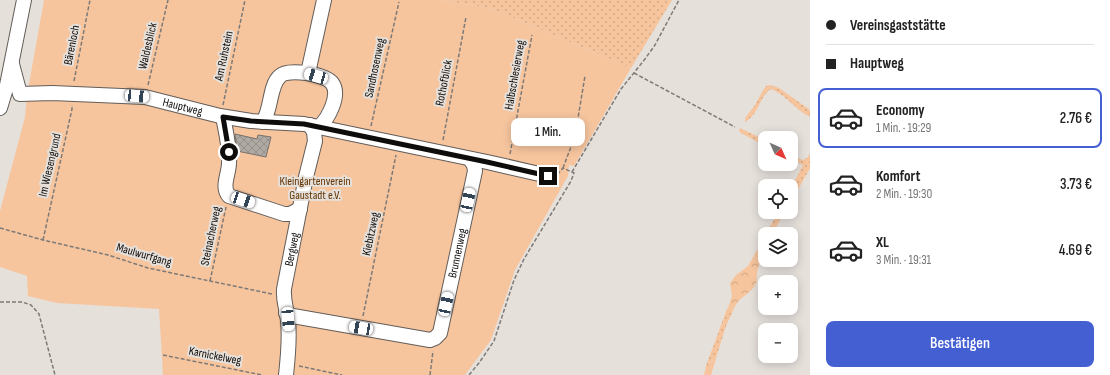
<!DOCTYPE html>
<html lang="de">
<head>
<meta charset="utf-8">
<style>
  :root { --surface:#fff; --page:#f2f2f2; --text:#222; --muted:#767676; --line:#e0e0e0; --accent:#445fd2 }
  body { margin:0; font-family:"Sofia Sans Condensed",sans-serif; background:var(--page); color:var(--text); height:100vh; display:flex; flex-direction:column; font-size:15px; white-space:nowrap }
  * { box-sizing:border-box; margin:0 }
  p { font-size:13px; color:var(--muted) }
  .icon { flex:none; width:22px; height:22px; fill:none; stroke:currentColor; stroke-width:2; stroke-linecap:round; stroke-linejoin:round }
  .map { position:relative; flex:1; overflow:hidden }
  .sheet { display:flex; flex-direction:column; background:var(--surface); width:300px }
  .sheet>* { flex:none }
  .banner { display:grid; align-content:center; height:88px; padding:0 16px; background:var(--surface) }
  .needle { width:26px; rotate:135deg }
  .buttons { position:absolute; left:758px; top:131px; display:grid; gap:8px }
  .buttons a { display:grid; place-items:center; width:40px; height:40px; border-radius:8px; background:var(--surface); box-shadow:0 2px 10px #0003; font-size:20px }
  .end { position:absolute; width:18px; height:18px; margin:-9px; border:5px solid #0f0d0c; background:#fff; box-shadow:0 0 0 2px #fff }
  .from { border-radius:50% }
  .bubble { position:absolute; height:28px; border-radius:8px; background:var(--surface); box-shadow:0 2px 10px #0003; font-size:13px; font-weight:600; line-height:28px; text-align:center }
  .car { position:absolute; width:12px; height:24px; margin:-12px -6px; border-radius:5px; box-shadow:0 0 3px 1px #0007; background:linear-gradient(#fff 24%,#345 0 40%,#fff 0 76%,#345 0 86%,#fff 0) }
  .banner b { display:flex; align-items:center; gap:14px; height:38px; font-size:15px }
  .banner b+b { border-top:1px solid var(--line) }
  .banner i { width:10px; height:10px; background:var(--text) }
  ul { padding:0; list-style:none }
  li { display:flex; align-items:center; gap:12px; height:60px; margin:0 8px 6px; padding:0 8px; border:2px solid transparent; border-radius:8px }
  li div { flex:1 }
  li b { display:block; font-size:15px }
  li em { font-style:normal; font-weight:600 }
  li.on { border-color:var(--accent) }
  li>.icon { width:36px; height:36px; stroke-width:1.5 }
  .action { display:flex; gap:8px; margin-top:auto; padding:8px 16px }
  .action a { flex:1; height:46px; border-radius:8px; background:var(--accent); color:#fff; font-size:16px; font-weight:600; line-height:46px; text-align:center }
  main { display:flex; flex:1; min-height:0 }
  .map>svg:first-child { display:block }
</style>
</head>
<body>
<main>
<div class="map">
<svg width="810" height="375" viewBox="0 0 810 375">
  <defs>
    <pattern id="grass-dots" width="8" height="8" patternUnits="userSpaceOnUse"><rect width="8" height="8" fill="#f6c59e"/><path d="M2 2h.1M6 6h.1" fill="none" stroke="#d2a887" stroke-width="1.8" stroke-linecap="round"/></pattern>
    <pattern id="forest-crowns" width="20" height="18" patternUnits="userSpaceOnUse"><rect width="20" height="18" fill="#f6c59e"/><path d="M2 6a3 3 0 1 1 6 0M12 15a3 3 0 1 1 6 0" fill="none" stroke="#d2a887"/></pattern>
    <pattern id="building-cross-hatch" width="8" height="8" patternUnits="userSpaceOnUse"><rect width="8" height="8" fill="#afa9a4"/><path d="M0 0l8 8M0 8l8-8" fill="none" stroke="#95908c"/></pattern>
  </defs>
  <rect width="100%" height="100%" fill="#e6e0db"/>
  <!-- grass -->
  <g fill="url(#grass-dots)">
    <path d="M442,0h230l-41,68 -139,-59z"/>
    <path d="M770,85l9,3 31,22v7c-15,-7 -23,-22 -39,-28 -11,6 -12,26 -26,33v-4l10,-13 7,-13 4,-6z"/>
    <path d="M740,128l25,12v6l-24,-13 -2,-2z"/>
    <path d="M810,154v14l-19,34v-14l12,-23 -12,-5v-5l12,5 4,-2z"/>
    <path d="M778,212h7l-13,22h-6z"/>
    <path d="M729,307l4,4 -7,15 -10,32 -1,2 -8,3 20,-54z"/>
  </g>
  <!-- forest -->
  <g fill="url(#forest-crowns)">
    <path d="M760,245l5,1c0,10 -7,17 -8,27 -1,6 1,9 -3,14 -9,11 -15,9 -21,24l-3,-3h-2l4,-12 -2,-13 6,-8 12,-9z"/>
    <path d="M716,359l-5,16h-7l3,-13 2,1z"/>
  </g>
  <!-- garden -->
  <path fill="#f6c59e" d="M44,0h398l50,9 139,59 -57,98 -5,-1 -1,11 -53,94 -24,70 -26,35h-302l-4,-66 -102,-6 -29,-7 -1,-20 -27,-9v-56l25,-94 2,-22z"/>
  <!-- building -->
  <path fill="url(#building-cross-hatch)" stroke="#77716d" d="M235,134l22,5 1,-4 13,2 -5,20 -29,-6z"/>
  <g fill="none" stroke-linecap="round" stroke-linejoin="round">
    <defs>
      <g id="minor">
        <path id="s1" d="M12,64l8,30 32,-1 93,4 75,19 31,5 53,3 183,38 61,14"/>
        <path d="M308,73l16,-73"/>
        <path d="M0,108l7,-23 17,-85"/>
        <path d="M223,117c3,15 7,31 6,46 0,11 -8,24 0,33l55,18h6l10,-5"/>
        <path d="M263,122c9,-14 6,-36 17,-46 8,-8 45,-2 52,7 9,12 -4,36 -13,44"/>
        <path id="s2" d="M286,313l7,3 137,24 5,-2 5,-5 35,-162 -1,-6 -4,-6"/>
        <path id="s3" d="M286,375c2,-18 4,-36 2,-54 -1,-13 -5,-18 -4,-32l22,-112 9,-36 -1,-9 -4,-7"/>
      </g>
    </defs>
    <!-- minor casing -->
    <use href="#minor" stroke="#635d59" stroke-width="16"/>
    <!-- path -->
    <g stroke="#7e7a77" stroke-width="1.5" stroke-dasharray="4 2" stroke-linecap="butt">
      <path d="M634,73l101,54"/>
      <path d="M74,81l16,-81"/>
      <path d="M148,85l20,-85"/>
      <path d="M223,105l22,-105"/>
      <path d="M371,126l28,-124"/>
      <path d="M443,140l23,-123"/>
      <path d="M510,154l22,-119"/>
      <path d="M563,168l12,-32 10,-60"/>
      <path d="M572,172l49,-83 24,-30 10,-14 24,-45"/>
      <path d="M0,228l43,12 65,15 40,13 124,26"/>
      <path d="M43,240l29,-131v-4"/>
      <path d="M210,281l16,-74"/>
      <path d="M0,302h22l9,3 8,9 16,61"/>
      <path d="M363,316l33,-161"/>
      <path d="M163,355l99,20"/>
      <path d="M299,366l43,9"/>
      <path d="M430,375l3,-24"/>
      <path d="M469,375l10,-12 15,-22 20,-61 10,-21 47,-78 3,-8 -11,-5 -5,6"/>
    </g>
    <!-- minor -->
    <use href="#minor" stroke="#fff" stroke-width="14"/>
  </g>
  <g fill="none" stroke-linecap="round" stroke-linejoin="round">
    <!-- route -->
    <path stroke="#0f0d0c" stroke-width="5" d="M229,152l-6,-35 28,4 53,3 183,38 61,14"/>
  </g>
  <g text-anchor="middle" dominant-baseline="central" stroke-width="4" stroke-linejoin="round" paint-order="stroke">
    <!-- street labels -->
    <g font-size="12" fill="#0f0d0c" stroke="#e6e0db">
      <text transform="translate(72 45) rotate(-79)">Bärenloch</text>
      <text transform="translate(148 46) rotate(-77)">Waldesblick</text>
      <text transform="translate(224 56) rotate(-78)">Am Ruhstein</text>
      <text transform="translate(375 68) rotate(-78)">Sandhosenweg</text>
      <text transform="translate(515 75) rotate(-80)">Halbschlesierweg</text>
      <text transform="translate(444 83) rotate(-79)">Rothofblick</text>
      <text stroke="none"><textPath href="#s1" startOffset="195">Hauptweg</textPath></text>
      <text transform="translate(50 165) rotate(-77)">Im Wiesengrund</text>
      <text transform="translate(371 234) rotate(-78)">Kiebitzweg</text>
      <text transform="translate(211 236) rotate(-78)">Steinacherweg</text>
      <text stroke="none"><textPath href="#s3" startOffset="127">Bergweg</textPath></text>
      <text stroke="none"><textPath href="#s2" startOffset="241">Brunnenweg</textPath></text>
      <text transform="translate(144 255) rotate(16)">Maulwurfgang</text>
      <text transform="translate(215 356) rotate(11)">Karnickelweg</text>
    </g>
    <!-- park labels -->
    <g font-size="12" fill="#613302" stroke="#e6e0db">
      <text x="315" y="181">Kleingartenverein<tspan x="315" dy="14">Gaustadt e.V.</tspan></text>
    </g>
  </g>
</svg>
<div class="buttons">
<a><svg class="needle" viewBox="-14 -14 28 28"><path d="M0-13l5 13h-10z" fill="#e53935"/><path d="M0 13l5-13h-10z" fill="#767676"/></svg></a>
<a><svg class="icon" aria-label="locate" viewBox="0 0 24 24"><circle cx="12" cy="12" r="6"/><path d="M12 2v4M12 18v4M2 12h4M18 12h4"/></svg></a>
<a><svg class="icon" aria-label="layers" viewBox="0 0 24 24"><path d="M12 4l9 5-9 5-9-5zM3 14l9 5 9-5"/></svg></a>
<a>+</a>
<a>−</a>
</div>
<i class="end from" style="left:229px;top:152px"></i>
<i class="end" style="left:548px;top:176px"></i>
<div class="bubble" style="left:511px;top:118px;width:74px">1 Min.</div>
<i class="car" style="left:316px;top:76px;rotate:286deg"></i>
<i class="car" style="left:137px;top:96px;rotate:95deg"></i>
<i class="car" style="left:243px;top:200px;rotate:108deg"></i>
<i class="car" style="left:468px;top:200px;rotate:12deg"></i>
<i class="car" style="left:446px;top:304px;rotate:12deg"></i>
<i class="car" style="left:288px;top:319px;rotate:175deg"></i>
<i class="car" style="left:361px;top:328px;rotate:280deg"></i>
</div>
<section class="sheet">
<div class="banner">
<b><i class="from"></i>Vereinsgaststätte</b>
<b><i></i>Hauptweg</b>
</div>
<ul>
<li class="on"><svg class="icon" aria-label="car" viewBox="0 0 24 24"><path d="M5 17H2v-5l4-1 3-4h7l3 4 3 1v5h-3M9 17h6M6 11h13"/><circle cx="7" cy="17" r="2"/><circle cx="17" cy="17" r="2"/></svg><div><b>Economy</b><p>1 Min. · 19:29</p></div><em>2.76 €</em></li>
<li><svg class="icon" aria-label="car" viewBox="0 0 24 24"><path d="M5 17H2v-5l4-1 3-4h7l3 4 3 1v5h-3M9 17h6M6 11h13"/><circle cx="7" cy="17" r="2"/><circle cx="17" cy="17" r="2"/></svg><div><b>Komfort</b><p>2 Min. · 19:30</p></div><em>3.73 €</em></li>
<li><svg class="icon" aria-label="car" viewBox="0 0 24 24"><path d="M5 17H2v-5l4-1 3-4h7l3 4 3 1v5h-3M9 17h6M6 11h13"/><circle cx="7" cy="17" r="2"/><circle cx="17" cy="17" r="2"/></svg><div><b>XL</b><p>3 Min. · 19:31</p></div><em>4.69 €</em></li>
</ul>
<div class="action"><a>Bestätigen</a></div>
</section>
</main>
</body>
</html>
